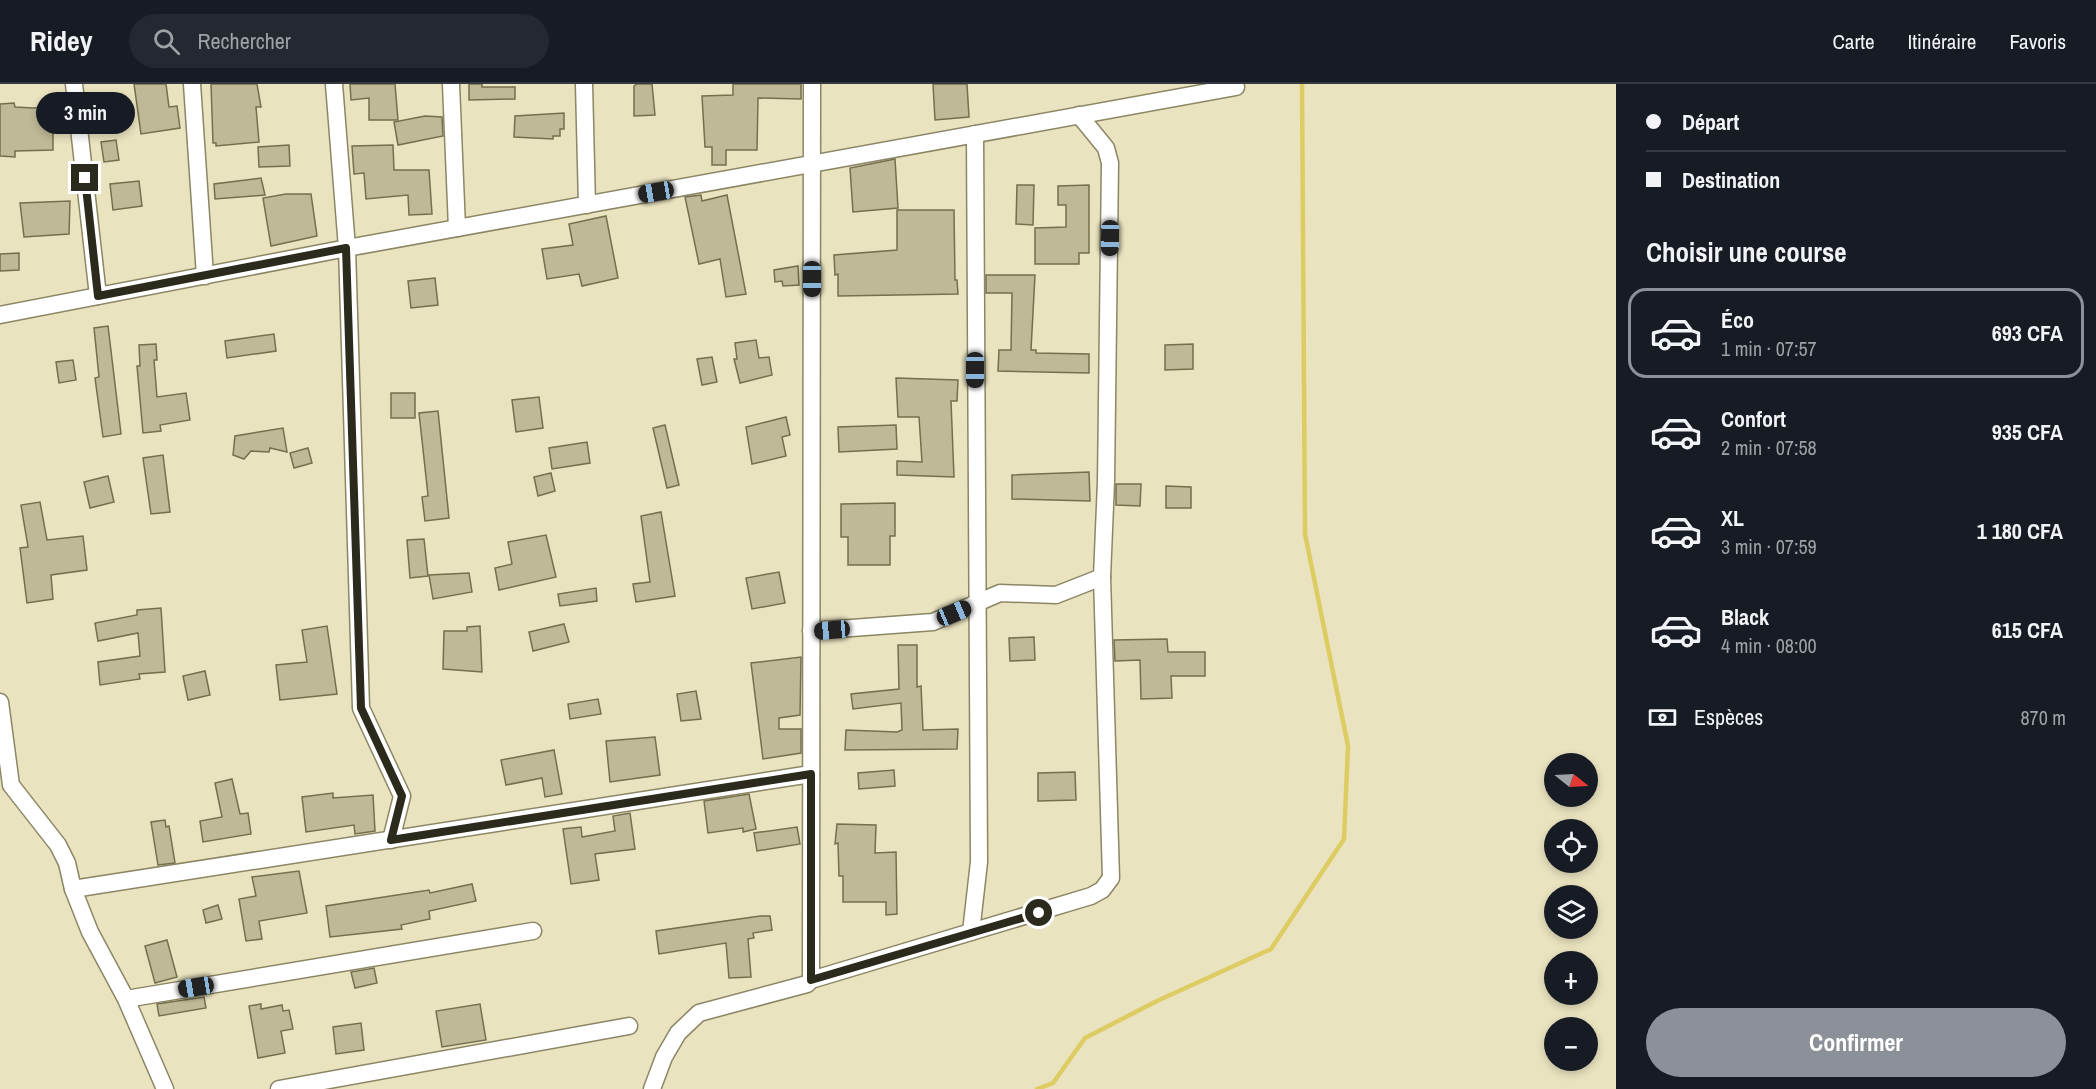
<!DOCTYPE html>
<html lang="fr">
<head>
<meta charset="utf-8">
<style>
  :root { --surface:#171b24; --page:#242831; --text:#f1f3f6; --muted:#9ea1a6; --line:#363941; --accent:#8c9099 }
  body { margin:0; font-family:"Archivo Narrow",sans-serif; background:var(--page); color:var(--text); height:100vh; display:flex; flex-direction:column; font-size:22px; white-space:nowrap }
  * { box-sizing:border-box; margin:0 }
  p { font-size:20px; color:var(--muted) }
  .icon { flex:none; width:33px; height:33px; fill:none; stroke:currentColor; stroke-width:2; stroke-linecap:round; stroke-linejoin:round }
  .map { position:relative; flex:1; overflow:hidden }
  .drawer { display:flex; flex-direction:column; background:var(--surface); width:480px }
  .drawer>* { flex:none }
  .hud { display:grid; align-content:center; height:132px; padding:0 30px; background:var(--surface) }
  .needle { width:39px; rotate:108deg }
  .fabs { position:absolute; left:1544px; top:669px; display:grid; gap:12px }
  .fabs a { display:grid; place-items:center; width:54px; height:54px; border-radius:50%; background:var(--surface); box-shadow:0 3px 9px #0003; font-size:30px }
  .end { position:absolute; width:27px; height:27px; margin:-14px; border:8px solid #2c2a1c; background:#fff; box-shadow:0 0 0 3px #fff }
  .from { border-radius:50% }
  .bubble { position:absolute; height:42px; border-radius:21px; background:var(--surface); box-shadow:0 3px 9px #0003; font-size:20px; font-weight:700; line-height:42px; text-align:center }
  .car { position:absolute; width:18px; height:36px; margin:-18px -9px; border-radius:8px; box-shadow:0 0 4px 2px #0007; background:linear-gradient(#222 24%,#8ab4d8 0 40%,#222 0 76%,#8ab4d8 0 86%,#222 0) }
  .hud b { display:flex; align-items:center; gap:21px; height:57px; font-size:22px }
  .hud b+b { border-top:2px solid var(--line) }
  .hud i { width:15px; height:15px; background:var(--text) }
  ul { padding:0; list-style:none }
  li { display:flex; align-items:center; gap:18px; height:90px; margin:0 12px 9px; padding:0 18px; border:3px solid transparent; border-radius:18px }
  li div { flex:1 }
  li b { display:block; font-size:22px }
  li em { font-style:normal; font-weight:700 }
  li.selected { border-color:var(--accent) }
  li>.icon { width:54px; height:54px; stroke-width:1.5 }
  h2 { padding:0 30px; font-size:27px; line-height:72px }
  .pay { display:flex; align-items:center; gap:15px; height:66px; padding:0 30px; font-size:22px }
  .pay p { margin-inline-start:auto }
  .action { display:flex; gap:12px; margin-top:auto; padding:12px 30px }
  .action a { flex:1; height:69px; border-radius:36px; background:var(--accent); color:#fff; font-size:24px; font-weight:700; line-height:69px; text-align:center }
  header { display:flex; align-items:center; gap:36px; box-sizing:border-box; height:84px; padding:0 30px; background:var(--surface); border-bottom:2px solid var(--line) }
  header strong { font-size:28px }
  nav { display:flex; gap:33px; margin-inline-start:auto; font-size:21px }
  .search { width:420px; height:54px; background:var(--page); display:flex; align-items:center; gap:15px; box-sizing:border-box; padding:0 21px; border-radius:33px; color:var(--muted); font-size:22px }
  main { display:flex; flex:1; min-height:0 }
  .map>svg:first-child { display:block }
</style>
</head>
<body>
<header>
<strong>Ridey</strong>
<div class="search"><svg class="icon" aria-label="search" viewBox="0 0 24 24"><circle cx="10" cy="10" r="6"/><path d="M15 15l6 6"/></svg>Rechercher</div>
<nav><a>Carte</a><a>Itinéraire</a><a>Favoris</a></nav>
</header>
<main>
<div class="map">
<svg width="1616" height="1005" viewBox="0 0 1616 1005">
  <rect width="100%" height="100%" fill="#e9e3bf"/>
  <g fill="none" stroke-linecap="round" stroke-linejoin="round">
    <!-- stream -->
    <path stroke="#ddcc62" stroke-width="4.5" d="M1037,1005l16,-6 32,-45 72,-37 114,-52 73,-110 4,-93 -43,-212 -3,-450"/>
  </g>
  <!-- building -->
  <g fill="#beb996" stroke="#746f4f" stroke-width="1.5">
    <path d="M134,0h32l3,23 8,-1 3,22 -39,6z"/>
    <path d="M211,0h46l4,23h-5l3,35 -43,4v-3h-3z"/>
    <path d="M350,0h45l3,36h-29v-22l-18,2z"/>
    <path d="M469,0h13v3h33v12l-46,1z"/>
    <path d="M637,0h15l3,31 -21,1v-30z"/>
    <path d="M733,0h68v15l-43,-1 -1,52h-31v15h-14v-18h-7l-3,-51 31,-1z"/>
    <path d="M933,0h34l2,33 -34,3z"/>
    <path d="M14,19l1,4 18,1 27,-3 2,16 -9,1v28l-38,1v6l-15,-1v-52z"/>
    <path d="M564,29v16h-4v7h-7v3l-39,-2 1,-21z"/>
    <path d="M425,32l17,1 1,19 -45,9 -4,-23z"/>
    <path d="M116,56l3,20 -15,2 -3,-20z"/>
    <path d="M289,61l1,21 -31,1 -1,-20z"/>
    <path d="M393,61l1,25h35l3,44 -23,1 -1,-20 -42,4 -2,-26 -10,1 -2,-28z"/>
    <path d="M895,75l3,49 -45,4 -3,-44z"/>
    <path d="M261,94l4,17 -50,4 -1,-15z"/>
    <path d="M139,97l3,25 -29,4 -3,-26z"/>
    <path d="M1017,101h17l-1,40 -17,-1z"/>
    <path d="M1089,101v68h-10v11h-44v-36l31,-1v-22h-8v-19z"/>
    <path d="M286,110h25l6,42 -46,10 -8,-48z"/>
    <path d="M701,111l1,6 25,-6 19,99 -20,3 -6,-38 -21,5 -14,-67z"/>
    <path d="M70,117l-1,33 -45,3 -4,-34z"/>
    <path d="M897,126h57l1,70h2l1,14 -120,2v-22l-3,1 -1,-20 63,-5z"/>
    <path d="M606,132l12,62 -36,8 -3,-12 -32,5 -5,-30 31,-4 -4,-21z"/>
    <path d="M19,169v17l-19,1v-17z"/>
    <path d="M798,182l1,19 -16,1 -1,-5 -7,1 -1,-12z"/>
    <path d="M986,191h49l-4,75h5v3l53,1v19l-91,-2 1,-21h12l1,-57h-26z"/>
    <path d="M435,194l3,27 -27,3 -3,-27z"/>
    <path d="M108,242l13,108 -18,3 -8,-59 4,-1 -5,-49z"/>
    <path d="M274,250l2,17 -49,7 -2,-17z"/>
    <path d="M756,256l3,18 10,-1 3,18 -32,8 -6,-24h3l-2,-16z"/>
    <path d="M156,260l1,16h-3l3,37 29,-4 4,27 -30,5 1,6 -18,2 -6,-67h3l-1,-21z"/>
    <path d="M1193,260v25l-28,1v-25z"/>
    <path d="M712,273l5,25 -15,3 -5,-26z"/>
    <path d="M73,276l3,20 -17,3 -3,-21z"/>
    <path d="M896,294l62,2 -1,21h-6l3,76 -57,-2v-14l25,1 -3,-45h-21z"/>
    <rect x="391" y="309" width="24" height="25"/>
    <path d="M539,313l4,31 -27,4 -4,-32z"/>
    <path d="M438,327l11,107 -24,3 -3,-24 6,-1 -1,-10 -8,-73z"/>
    <path d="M786,333l4,18 -8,2 4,19 -34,8 -6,-37z"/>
    <path d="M665,341l14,60 -12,3 -14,-60z"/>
    <path d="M896,341l1,24 -58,3 -1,-25z"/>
    <path d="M283,344l4,24 -17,-4 -1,4 -18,-1 -7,8 -11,-4 2,-19z"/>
    <path d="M587,358l3,21 -38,6 -3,-21z"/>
    <path d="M308,364l4,15 -18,5 -4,-15z"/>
    <path d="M163,371l7,57 -19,2 -8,-56z"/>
    <path d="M1089,388l1,29 -78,-2v-24z"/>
    <path d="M551,389l4,18 -17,5 -4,-19z"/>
    <path d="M108,392l6,26 -24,6 -6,-26z"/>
    <path d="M1116,400h25l-1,22 -24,-1z"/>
    <path d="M1166,402l25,1v21h-25z"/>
    <path d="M40,418l7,38 36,-4 4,34 -36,5 2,24 -26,4 -7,-55 8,-1 -7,-42z"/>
    <path d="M895,419v33h-5v29h-42v-28h-7v-33z"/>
    <path d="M661,428l14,84 -39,6 -3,-18 17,-2 -9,-66z"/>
    <path d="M546,451l10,42 -57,13 -4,-22 17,-4 -4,-22z"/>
    <path d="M424,455l4,37 -18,2 -3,-38z"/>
    <path d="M779,488l6,31 -33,6 -6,-31z"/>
    <path d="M469,489l3,19 -39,7 -4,-24z"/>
    <path d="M596,504l1,13 -37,5 -2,-12z"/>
    <path d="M161,524l4,64 -26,2 1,5 -40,6 -2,-23 42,-6 -2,-23 -40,8 -3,-18 42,-8v-5z"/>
    <path d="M564,540l5,18 -36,9 -4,-19z"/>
    <path d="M327,542l10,68 -57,6 -4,-35 31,-3 -5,-32z"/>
    <path d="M480,542l2,46 -39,-3 1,-38h23v-4z"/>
    <path d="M1034,553l1,23 -25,1 -1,-23z"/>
    <path d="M1167,555l1,13h37v24h-34l1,22 -31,1 -1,-39 -25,1 -1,-21z"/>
    <path d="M898,561h19v42l4,-1 2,44 35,-1 -1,20 -112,1 1,-20 51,2 5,-2 -1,-27 -48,6 -2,-15 48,-5z"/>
    <path d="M801,573l-1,58 -21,3v11h22v24l-38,6 -12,-96z"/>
    <path d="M205,587l5,24 -22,5 -5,-24z"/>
    <path d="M696,607l5,28 -20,2 -4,-27z"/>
    <path d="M598,615l3,15 -31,5 -2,-15z"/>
    <path d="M655,653l5,38 -50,7 -4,-41z"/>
    <path d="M554,666l8,44 -17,3 -3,-19 -36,7 -5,-25z"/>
    <path d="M894,686l1,16 -36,3 -1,-16z"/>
    <path d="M1075,688l1,28 -38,1v-28z"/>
    <path d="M232,695l8,35 8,-1 3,21 -48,8 -3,-21 22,-4 -7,-34z"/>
    <path d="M333,709v5l40,-3 2,36 -20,3 -1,-9 -48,7 -4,-35z"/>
    <path d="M749,710l7,35 -13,3v-4l-35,5 -4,-32z"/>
    <path d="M630,729l5,36 -40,5 4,26 -28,4 -8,-55 18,-2 1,10 33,-6 -2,-15z"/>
    <path d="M165,736l1,7 3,-1 6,37 -17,2 -7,-43z"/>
    <path d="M837,740l39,1 -1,28 21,-1 1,62 -11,1v-13h-43v-26h-4l-1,-33 -3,1z"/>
    <path d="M797,743l3,17 -43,7 -3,-18z"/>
    <path d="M299,787l8,42 -48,8 3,18 -16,2 -7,-42 17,-3 -4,-19z"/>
    <path d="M472,800l4,17 -47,10 1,8 -29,6 1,4 -72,8 -4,-31 103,-16 1,3z"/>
    <path d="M218,821l4,14 -16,4 -3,-13z"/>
    <path d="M760,832h10l2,14 -19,3 1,5 -6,1 3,38 -22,1 -3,-35 -67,11 -3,-23z"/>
    <path d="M167,856l10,37 -22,6 -10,-37z"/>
    <path d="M374,884l3,15 -22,5 -4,-16z"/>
    <path d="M204,913l2,11 -47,8 -2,-12z"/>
    <path d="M261,920v5l21,-4 1,6 6,-1 4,19 -12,2 4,22 -27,5 -9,-52z"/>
    <path d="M480,920l6,36 -44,7 -6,-36z"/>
    <path d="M361,939l3,27 -28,4 -3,-27z"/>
  </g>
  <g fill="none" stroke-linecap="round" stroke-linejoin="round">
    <defs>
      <g id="street">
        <path d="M74,0l24,212"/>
        <path d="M192,0l13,192"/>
        <path d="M334,0l13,164 14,460 41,88 -11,44"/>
        <path d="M451,0l6,144"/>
        <path d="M584,0l3,121"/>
        <path d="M0,231l347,-67 889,-161"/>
        <path d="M811,547l122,-9 67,-29 56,2 46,-18"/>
        <path d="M0,618l11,83 47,60 9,18 6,26 17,43 36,67 39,90"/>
        <path d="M73,805l738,-115"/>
        <path d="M971,848l8,-70 -4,-728"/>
        <path d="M811,896l1,-896"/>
        <path d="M126,915l407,-68"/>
        <path d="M279,1005l350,-63"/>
        <path d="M652,1005l12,-32 14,-24 21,-20 108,-29 4,-4 280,-84 11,-6 9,-12 -9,-301 4,-95 4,-319 -4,-15 -27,-33"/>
      </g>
    </defs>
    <!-- street casing -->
    <use href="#street" stroke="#8b8665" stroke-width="19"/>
    <!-- street -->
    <use href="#street" stroke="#fff" stroke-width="16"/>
  </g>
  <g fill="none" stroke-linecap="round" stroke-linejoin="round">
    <!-- route -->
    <path stroke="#2c2a1c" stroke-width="8" d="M85,94l13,118 248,-48 15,460 41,88 -11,44 420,-66v206l228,-67"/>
  </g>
</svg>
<div class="fabs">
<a><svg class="needle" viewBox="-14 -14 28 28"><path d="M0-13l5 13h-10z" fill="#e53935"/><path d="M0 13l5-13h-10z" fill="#9ea1a6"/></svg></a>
<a><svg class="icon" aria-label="locate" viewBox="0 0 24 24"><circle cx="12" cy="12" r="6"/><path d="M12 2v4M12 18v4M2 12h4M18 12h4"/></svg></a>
<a><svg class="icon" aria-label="layers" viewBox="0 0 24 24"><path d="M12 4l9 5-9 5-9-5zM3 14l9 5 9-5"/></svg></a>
<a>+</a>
<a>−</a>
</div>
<i class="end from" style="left:1039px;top:829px"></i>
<i class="end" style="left:85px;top:94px"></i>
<div class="bubble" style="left:36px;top:8px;width:99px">3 min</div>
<i class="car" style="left:656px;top:108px;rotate:260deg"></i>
<i class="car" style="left:1110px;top:154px;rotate:181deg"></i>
<i class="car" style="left:812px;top:195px;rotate:180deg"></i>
<i class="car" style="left:975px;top:286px;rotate:180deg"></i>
<i class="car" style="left:954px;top:529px;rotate:67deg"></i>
<i class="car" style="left:832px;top:546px;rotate:265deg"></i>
<i class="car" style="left:196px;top:903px;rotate:261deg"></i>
</div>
<section class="drawer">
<div class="hud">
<b><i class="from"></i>Départ</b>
<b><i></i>Destination</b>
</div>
<h2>Choisir une course</h2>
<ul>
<li class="selected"><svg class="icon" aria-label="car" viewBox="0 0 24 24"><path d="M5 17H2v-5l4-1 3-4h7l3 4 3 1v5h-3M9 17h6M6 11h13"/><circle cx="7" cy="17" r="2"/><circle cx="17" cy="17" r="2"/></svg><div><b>Éco</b><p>1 min · 07:57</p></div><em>693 CFA</em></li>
<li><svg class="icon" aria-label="car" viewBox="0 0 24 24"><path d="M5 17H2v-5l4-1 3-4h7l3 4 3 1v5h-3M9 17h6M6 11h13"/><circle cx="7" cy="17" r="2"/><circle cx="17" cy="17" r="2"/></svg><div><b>Confort</b><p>2 min · 07:58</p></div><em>935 CFA</em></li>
<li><svg class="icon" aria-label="car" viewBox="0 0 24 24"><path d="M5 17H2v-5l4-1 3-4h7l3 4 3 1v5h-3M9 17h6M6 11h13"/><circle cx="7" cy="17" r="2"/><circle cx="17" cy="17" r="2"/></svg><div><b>XL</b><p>3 min · 07:59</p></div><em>1 180 CFA</em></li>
<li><svg class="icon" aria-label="car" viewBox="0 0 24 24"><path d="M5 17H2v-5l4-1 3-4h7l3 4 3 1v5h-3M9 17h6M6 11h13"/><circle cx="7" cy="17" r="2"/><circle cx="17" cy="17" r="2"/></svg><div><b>Black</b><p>4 min · 08:00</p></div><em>615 CFA</em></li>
</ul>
<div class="pay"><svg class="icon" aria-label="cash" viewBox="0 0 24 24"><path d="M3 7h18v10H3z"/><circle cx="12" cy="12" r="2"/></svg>Espèces<p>870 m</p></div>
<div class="action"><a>Confirmer</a></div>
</section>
</main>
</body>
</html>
